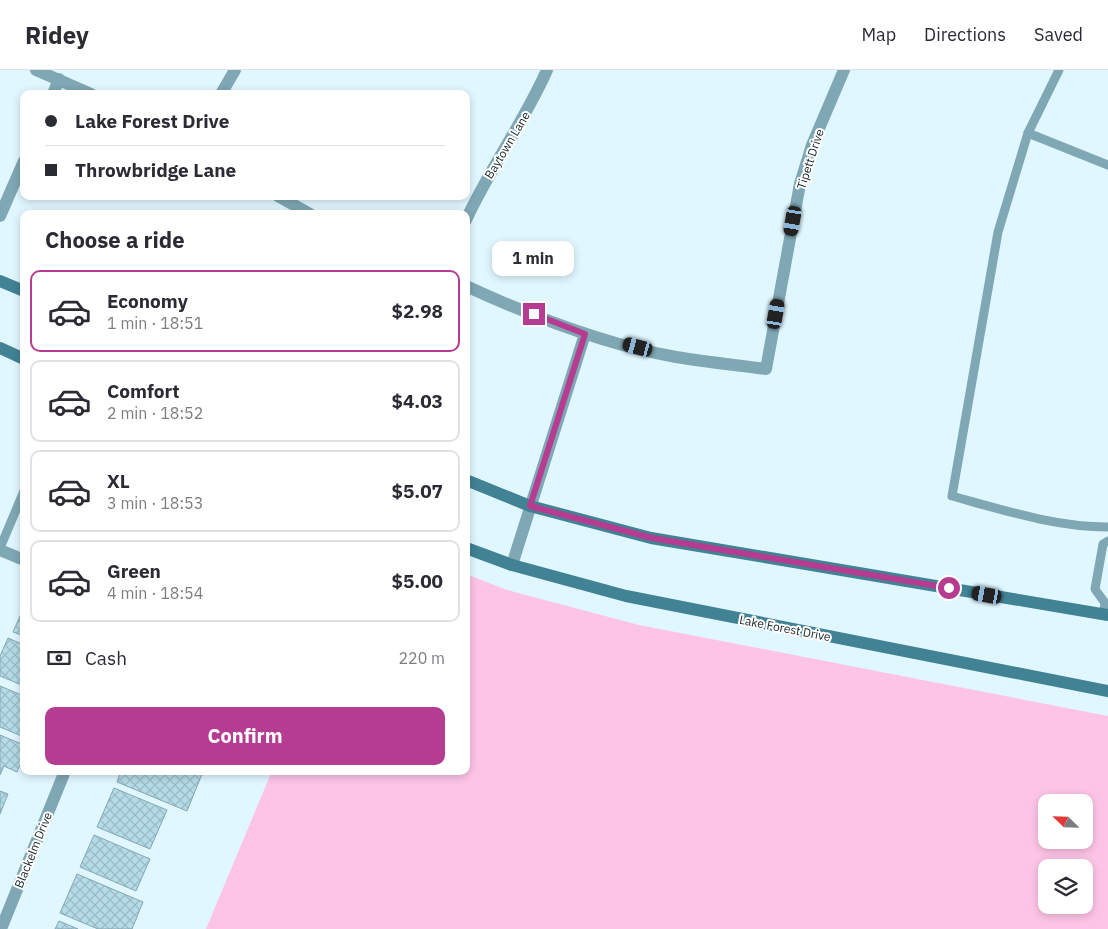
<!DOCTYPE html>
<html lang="en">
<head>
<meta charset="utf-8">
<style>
  :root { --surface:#fff; --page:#f2f2f3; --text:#2b2b33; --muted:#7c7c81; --line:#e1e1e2; --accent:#b53c90 }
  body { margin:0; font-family:"IBM Plex Sans",sans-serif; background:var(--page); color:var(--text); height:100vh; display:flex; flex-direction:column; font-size:19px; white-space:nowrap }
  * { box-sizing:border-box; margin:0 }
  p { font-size:16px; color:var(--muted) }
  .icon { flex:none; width:28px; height:28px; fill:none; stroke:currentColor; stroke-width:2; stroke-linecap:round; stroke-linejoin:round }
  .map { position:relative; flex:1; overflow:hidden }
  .side { position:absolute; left:20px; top:140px; width:450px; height:565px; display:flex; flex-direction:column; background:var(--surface); border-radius:10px; box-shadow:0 2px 8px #0003 }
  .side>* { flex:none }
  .banner { position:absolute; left:20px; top:20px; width:450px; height:110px; border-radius:10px; box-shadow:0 2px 8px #0003; display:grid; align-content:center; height:110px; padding:0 25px; background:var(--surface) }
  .needle { width:32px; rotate:293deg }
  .controls { position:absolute; left:1038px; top:724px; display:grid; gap:10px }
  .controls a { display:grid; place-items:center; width:55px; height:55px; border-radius:10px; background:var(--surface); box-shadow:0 2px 8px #0003; font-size:25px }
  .end { position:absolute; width:22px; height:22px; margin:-11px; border:6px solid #b53c90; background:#fff; box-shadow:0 0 0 2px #fff }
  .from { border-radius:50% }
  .bubble { position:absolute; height:35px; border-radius:10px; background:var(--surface); box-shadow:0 2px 8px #0003; font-size:16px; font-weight:700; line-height:35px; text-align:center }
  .car { position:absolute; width:15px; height:30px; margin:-15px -8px; border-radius:6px; box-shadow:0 0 4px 1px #0007; background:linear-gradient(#222 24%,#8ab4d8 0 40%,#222 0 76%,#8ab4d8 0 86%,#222 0) }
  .banner b { display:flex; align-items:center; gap:18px; height:48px; font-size:19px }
  .banner b+b { border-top:1px solid var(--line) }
  .banner i { width:12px; height:12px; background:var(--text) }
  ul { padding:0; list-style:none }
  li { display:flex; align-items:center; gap:15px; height:82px; margin:0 10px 8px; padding:0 15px; border:2px solid var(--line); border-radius:10px }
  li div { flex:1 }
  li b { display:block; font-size:19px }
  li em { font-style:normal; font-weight:700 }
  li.current { border-color:var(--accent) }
  li>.icon { width:45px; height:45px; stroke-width:1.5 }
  h2 { padding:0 25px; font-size:22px; line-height:60px }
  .pay { display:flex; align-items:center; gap:12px; height:55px; padding:0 25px; font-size:19px }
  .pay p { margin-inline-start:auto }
  .primary-button { display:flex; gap:10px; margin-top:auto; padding:10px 25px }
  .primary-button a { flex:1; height:58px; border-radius:10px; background:var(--accent); color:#fff; font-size:20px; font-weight:700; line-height:58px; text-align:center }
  header { display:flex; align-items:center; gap:30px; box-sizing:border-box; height:70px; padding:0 25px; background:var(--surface); border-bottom:1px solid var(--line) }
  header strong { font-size:24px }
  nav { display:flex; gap:28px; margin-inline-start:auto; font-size:18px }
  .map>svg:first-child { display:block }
</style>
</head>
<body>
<header>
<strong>Ridey</strong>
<nav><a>Map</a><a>Directions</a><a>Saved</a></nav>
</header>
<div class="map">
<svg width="1108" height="859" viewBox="0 0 1108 859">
  <defs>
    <pattern id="building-cross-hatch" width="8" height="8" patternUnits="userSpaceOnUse" patternTransform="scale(1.25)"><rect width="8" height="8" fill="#b5dbe7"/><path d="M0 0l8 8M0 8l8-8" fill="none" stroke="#9bbcc6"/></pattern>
  </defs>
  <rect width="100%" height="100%" fill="#e1f7ff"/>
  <!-- green -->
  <path fill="#fdc4e6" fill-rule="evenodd" d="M466,504l41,16 132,35 469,91v213h-902l66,-158h194zM1046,732h38v38h-38zM1046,798h38v37h-38z"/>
  <!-- building -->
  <g fill="url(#building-cross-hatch)" stroke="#83a7b3">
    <path d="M24,537v29l-11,-4z"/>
    <path d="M8,568l16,7v41l-24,-10v-20z"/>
    <path d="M0,616l24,10v41l-24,-10z"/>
    <path d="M0,665l24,10v10l-7,17 -13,-6 -4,9z"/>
    <path d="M121,701h75l6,3 -15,37 -70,-29z"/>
    <path d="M114,718l53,22 -17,39 -53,-22z"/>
    <path d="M0,721l8,3 -8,20z"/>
    <path d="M94,765l56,24 -14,32 -56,-24z"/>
    <path d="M77,804l66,28 -11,27h-34l-38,-16z"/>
    <path d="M59,851l19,8h-23z"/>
  </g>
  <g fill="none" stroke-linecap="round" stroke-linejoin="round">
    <!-- service -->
    <g stroke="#7fa7b4" stroke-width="9">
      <path d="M1059,0l-31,63 -30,99 -46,264c51,14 103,31 156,31"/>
      <path d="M1028,63l80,32"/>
      <path d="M0,478l24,-57"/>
      <path d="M1103,545l2,-12 -10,-14 8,-45 5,-3"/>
    </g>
    <!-- minor -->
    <g stroke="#7fa7b4" stroke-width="12">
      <path d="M36,0l55,24"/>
      <path d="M53,24l6,-15"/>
      <path d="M221,24l14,-24"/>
      <path d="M278,126l32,18"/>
      <path d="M0,146l24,-55"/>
      <path d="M466,150c24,-52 58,-98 81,-150"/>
      <path d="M466,216c65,30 140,59 210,71 30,5 60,8 90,12l34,-185 12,-39 32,-75"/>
      <path d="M0,480l24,10"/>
      <path d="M512,495l73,-231"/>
      <path d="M1,859l64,-158"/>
    </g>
    <!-- secondary -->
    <g stroke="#418295" stroke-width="12">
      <path d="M0,211l24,10"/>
      <path d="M0,278l24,11"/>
      <path d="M466,410l64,26 121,32 457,77"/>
      <path d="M466,478l46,17 114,31 482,95"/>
    </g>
  </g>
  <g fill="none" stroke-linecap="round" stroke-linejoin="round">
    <!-- route -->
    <path stroke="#b53c90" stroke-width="6" d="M534,244l51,20 -55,172 122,32 297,50"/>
  </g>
  <g text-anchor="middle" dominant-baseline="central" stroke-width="4" stroke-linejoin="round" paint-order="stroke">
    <!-- street labels -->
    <g font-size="12" fill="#162529" stroke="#fff">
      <text transform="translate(507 75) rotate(-59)">Baytown Lane</text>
      <text transform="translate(810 89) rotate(-72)">Tipett Drive</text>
      <text transform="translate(785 558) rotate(11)">Lake Forest Drive</text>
      <text transform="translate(33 780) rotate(-68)">Blackelm Drive</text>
    </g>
  </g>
</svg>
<div class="controls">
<a><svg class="needle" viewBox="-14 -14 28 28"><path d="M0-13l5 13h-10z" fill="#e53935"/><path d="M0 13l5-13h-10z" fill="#7c7c81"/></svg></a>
<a><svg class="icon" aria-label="layers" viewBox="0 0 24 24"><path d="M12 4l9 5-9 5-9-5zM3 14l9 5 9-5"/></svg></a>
</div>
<i class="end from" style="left:949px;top:518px"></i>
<i class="end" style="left:534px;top:244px"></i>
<div class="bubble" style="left:492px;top:171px;width:82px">1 min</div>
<i class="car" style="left:793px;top:151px;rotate:190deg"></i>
<i class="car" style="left:776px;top:244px;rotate:10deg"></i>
<i class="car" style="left:638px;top:277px;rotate:285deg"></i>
<i class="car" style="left:987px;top:525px;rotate:280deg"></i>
<div class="banner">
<b><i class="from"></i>Lake Forest Drive</b>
<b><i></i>Throwbridge Lane</b>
</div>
<section class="side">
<h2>Choose a ride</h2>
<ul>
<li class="current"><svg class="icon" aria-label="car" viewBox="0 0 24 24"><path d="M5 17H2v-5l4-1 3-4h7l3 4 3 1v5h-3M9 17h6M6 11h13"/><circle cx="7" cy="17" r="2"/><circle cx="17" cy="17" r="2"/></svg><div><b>Economy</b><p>1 min · 18:51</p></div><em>$2.98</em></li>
<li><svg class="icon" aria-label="car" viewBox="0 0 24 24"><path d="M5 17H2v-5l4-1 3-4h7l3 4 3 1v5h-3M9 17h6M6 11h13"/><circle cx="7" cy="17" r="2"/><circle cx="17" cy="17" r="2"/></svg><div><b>Comfort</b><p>2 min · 18:52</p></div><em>$4.03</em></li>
<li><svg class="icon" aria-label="car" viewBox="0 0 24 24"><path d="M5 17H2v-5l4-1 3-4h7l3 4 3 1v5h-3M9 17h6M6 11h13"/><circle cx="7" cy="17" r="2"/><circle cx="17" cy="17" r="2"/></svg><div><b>XL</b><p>3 min · 18:53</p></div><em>$5.07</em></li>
<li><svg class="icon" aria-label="car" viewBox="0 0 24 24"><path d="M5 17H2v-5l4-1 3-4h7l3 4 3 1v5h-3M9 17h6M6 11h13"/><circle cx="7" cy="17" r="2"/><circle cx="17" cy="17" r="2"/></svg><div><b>Green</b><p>4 min · 18:54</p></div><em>$5.00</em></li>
</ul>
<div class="pay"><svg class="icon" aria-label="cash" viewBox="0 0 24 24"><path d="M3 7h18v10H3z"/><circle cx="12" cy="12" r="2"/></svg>Cash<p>220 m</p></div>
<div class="primary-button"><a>Confirm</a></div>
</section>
</div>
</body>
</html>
